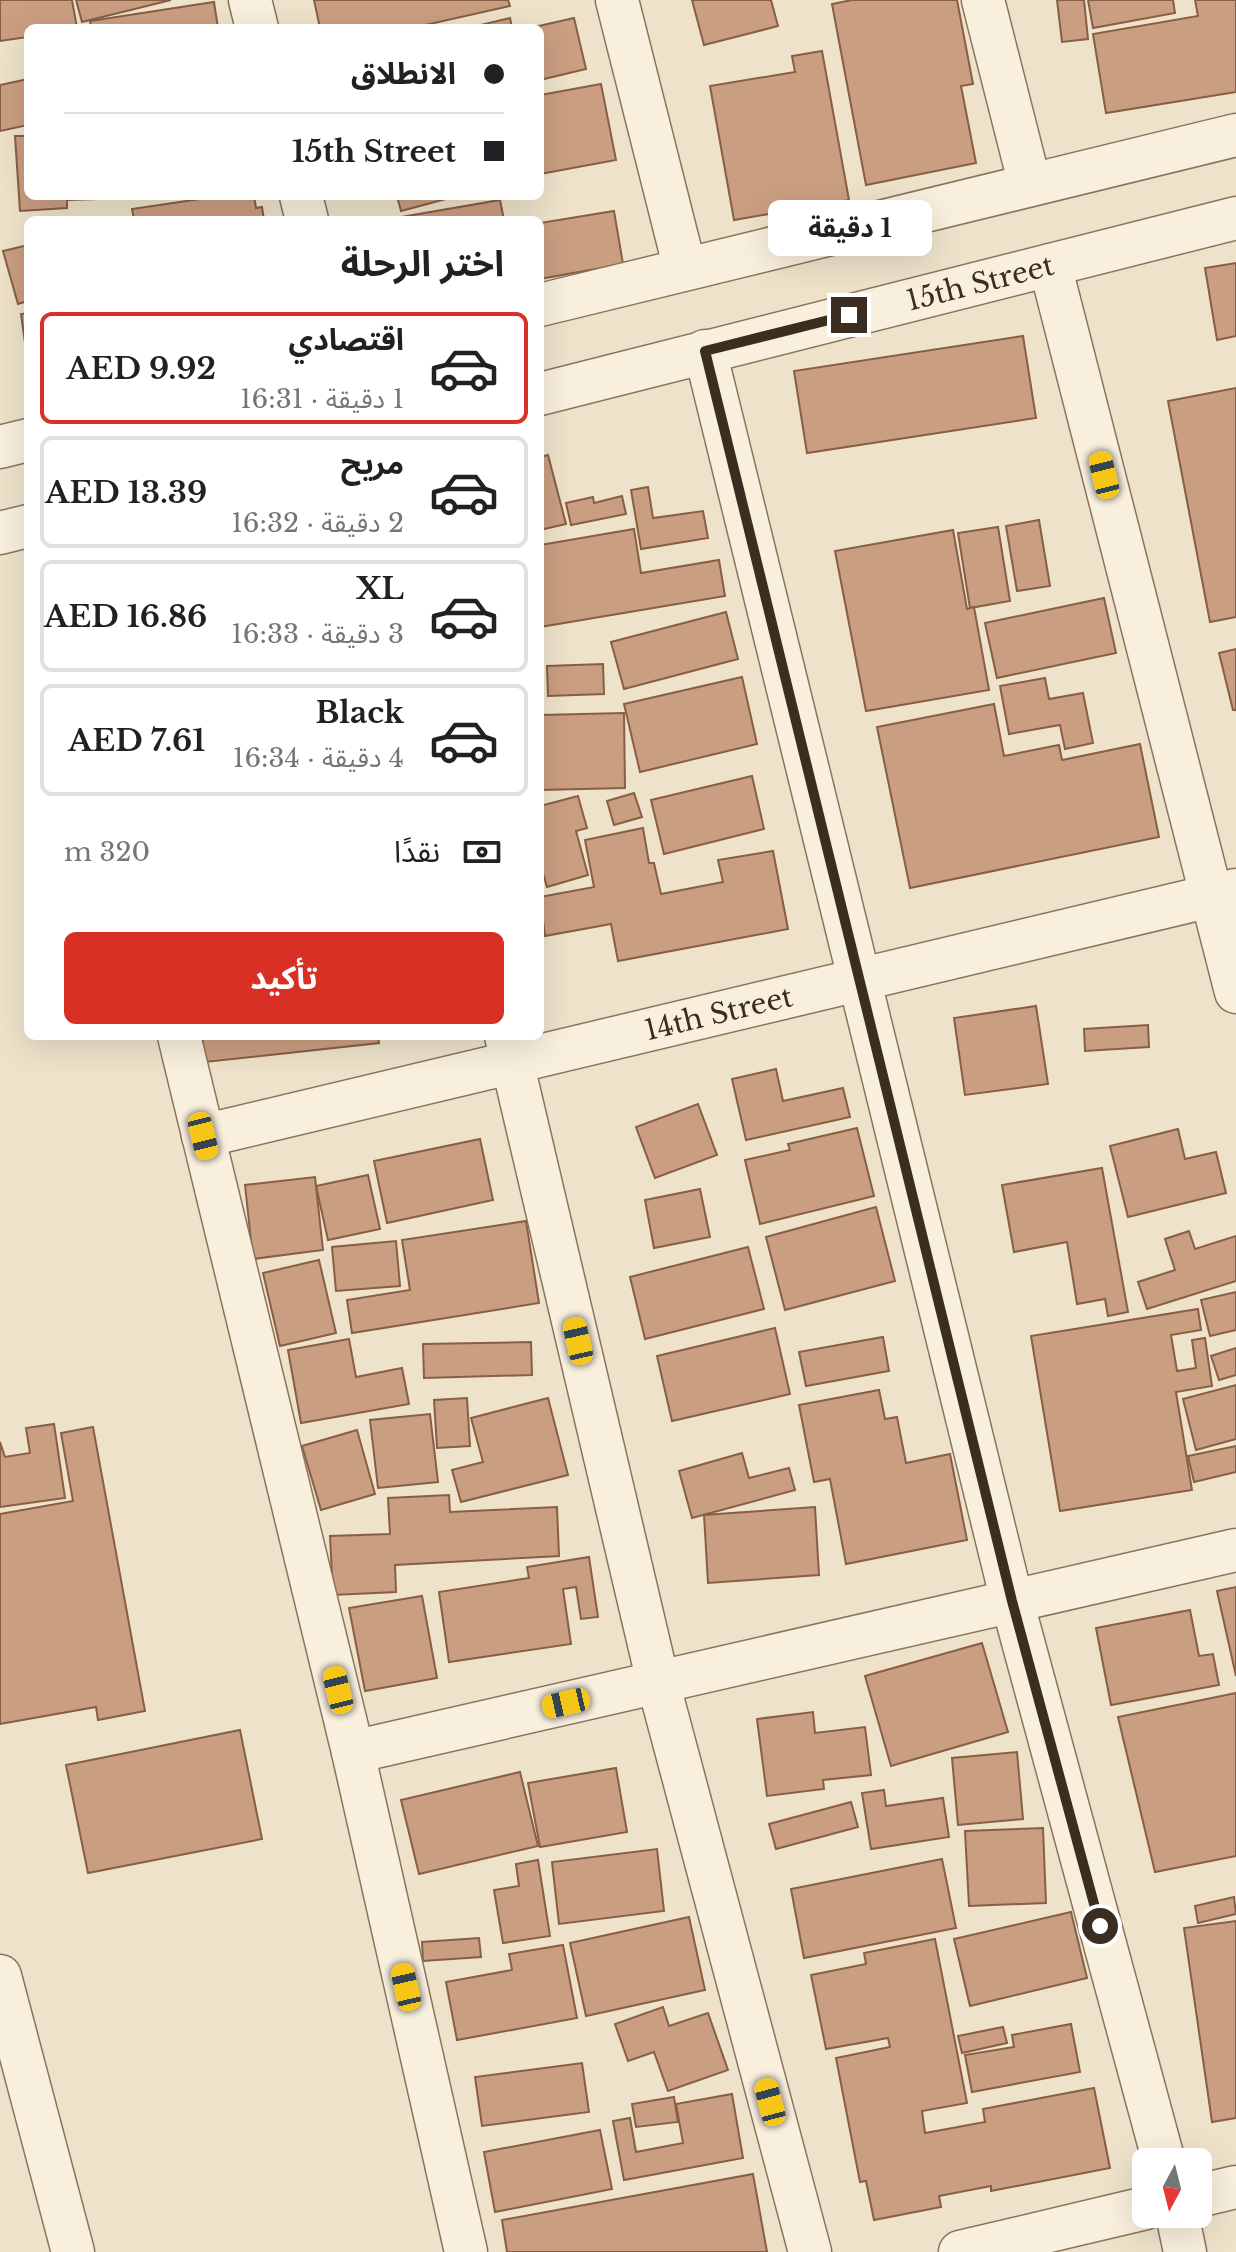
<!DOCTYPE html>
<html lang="ar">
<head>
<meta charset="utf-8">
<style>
  :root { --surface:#fff; --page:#f6f6f6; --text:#202124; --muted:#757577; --line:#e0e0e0; --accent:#d93025 }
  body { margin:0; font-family:"Libre Baskerville","Noto Sans Arabic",serif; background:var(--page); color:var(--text); direction:rtl; height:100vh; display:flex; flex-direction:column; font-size:30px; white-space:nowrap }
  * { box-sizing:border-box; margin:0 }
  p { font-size:26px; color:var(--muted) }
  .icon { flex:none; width:44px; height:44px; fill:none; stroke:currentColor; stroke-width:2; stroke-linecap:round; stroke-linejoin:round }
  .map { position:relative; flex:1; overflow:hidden; direction:ltr }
  .side { position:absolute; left:24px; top:216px; width:520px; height:824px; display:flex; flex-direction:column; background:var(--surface); border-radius:12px; box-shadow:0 8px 32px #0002; direction:rtl }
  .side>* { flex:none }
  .hud { position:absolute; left:24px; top:24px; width:520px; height:176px; border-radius:12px; box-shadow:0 8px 32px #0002; direction:rtl; display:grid; align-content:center; height:176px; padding:0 40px; background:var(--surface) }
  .needle { width:52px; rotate:187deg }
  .fabs { position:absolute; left:1132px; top:2148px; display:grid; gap:16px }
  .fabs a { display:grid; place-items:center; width:80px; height:80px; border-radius:12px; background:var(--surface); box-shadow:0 8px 32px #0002; font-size:40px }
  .end { position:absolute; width:36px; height:36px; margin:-18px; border:10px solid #3b2d21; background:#fff; box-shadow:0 0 0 4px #fff }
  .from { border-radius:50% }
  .bubble { position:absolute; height:56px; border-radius:12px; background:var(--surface); box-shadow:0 8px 32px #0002; font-size:26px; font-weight:700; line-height:56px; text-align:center; direction:rtl }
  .car { position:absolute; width:24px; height:48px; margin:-24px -12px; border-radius:10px; box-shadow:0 0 6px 2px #0007; background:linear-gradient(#f5c518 24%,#345 0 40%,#f5c518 0 76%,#345 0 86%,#f5c518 0) }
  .hud b { display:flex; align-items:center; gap:28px; height:76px; font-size:30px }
  .hud b+b { border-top:2px solid var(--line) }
  .hud i { width:20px; height:20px; background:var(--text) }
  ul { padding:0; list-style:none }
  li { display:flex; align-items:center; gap:24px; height:112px; margin:0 16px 12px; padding:0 24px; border:4px solid var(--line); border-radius:12px }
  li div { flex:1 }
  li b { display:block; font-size:30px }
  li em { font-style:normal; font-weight:700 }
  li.current { border-color:var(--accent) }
  li>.icon { width:72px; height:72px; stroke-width:1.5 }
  h2 { padding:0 40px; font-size:36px; line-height:96px }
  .pay { display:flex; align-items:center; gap:20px; height:88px; padding:0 40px; font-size:30px }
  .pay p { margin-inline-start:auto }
  .primary-button { display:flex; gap:16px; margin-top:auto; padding:16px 40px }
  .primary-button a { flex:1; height:92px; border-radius:12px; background:var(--accent); color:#fff; font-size:32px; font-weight:700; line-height:92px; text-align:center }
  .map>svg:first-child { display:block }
</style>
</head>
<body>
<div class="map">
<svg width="1236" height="2252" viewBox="0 0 1236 2252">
  <rect width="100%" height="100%" fill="#eee2ca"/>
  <!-- building -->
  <g fill="#ca9e81" stroke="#885e45" stroke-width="2">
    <path d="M0,0h72l5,28h-49v9l-28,4z"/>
    <path d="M76,0h95l-89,22z"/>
    <path d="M314,0h194l2,6 -98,22h-92z"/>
    <path d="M692,0h79l7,26 -74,19z"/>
    <path d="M852,0h105l16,84 -12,2 15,77 -110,22 -34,-181z"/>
    <path d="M1057,0h27l4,39 -26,3z"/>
    <path d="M1088,0h85l2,13 -82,15z"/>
    <path d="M1195,0h41v92l-130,21 -13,-79 105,-18z"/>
    <path d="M214,2l4,26h-127l-1,-7z"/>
    <path d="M510,18l2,10h-44z"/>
    <path d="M574,18l12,51 -46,11v-52h-10z"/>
    <path d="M822,51l27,149 -115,20 -24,-134 85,-14 -3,-16z"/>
    <path d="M28,79v46l-28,6v-46z"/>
    <path d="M601,84l15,76 -76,14v-79z"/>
    <path d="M15,136h13v60l70,3 -31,1v8l-47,3z"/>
    <path d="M220,196h34l2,12 6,-1 2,13h-130l-2,-11z"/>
    <path d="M397,196h60l-56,15z"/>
    <path d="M500,200l4,20h-120z"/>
    <path d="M614,211l9,53 -83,15v-56z"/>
    <path d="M28,245v56l-10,3 -15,-53z"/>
    <path d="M1236,263v73l-19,4 -12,-72z"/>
    <path d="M28,313v51l-7,-50z"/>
    <path d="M1023,336l13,82 -229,35 -13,-82z"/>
    <path d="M1236,388v229l-26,5 -42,-221z"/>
    <path d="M548,455l18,69 -26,6v-73z"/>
    <path d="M648,487l5,31 50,-7 5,27 -67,11 -10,-59z"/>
    <path d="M622,496l4,18 -55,11 -5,-22 27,-6 1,6z"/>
    <path d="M1039,520l11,66 -33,5 -11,-65z"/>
    <path d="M998,527l12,74 -40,7 -12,-75z"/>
    <path d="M634,529l7,44 78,-13 6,36 -185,31v-82z"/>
    <path d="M953,530l14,79 7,-2 15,83 -123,21 -31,-160z"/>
    <path d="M1104,598l12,55 -119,25 -12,-55z"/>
    <path d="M726,612l12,47 -114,30 -13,-47z"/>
    <path d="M1236,649v61h-3l-14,-57z"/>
    <path d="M603,664l1,30 -56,2 -1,-30z"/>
    <path d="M742,677l15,67 -117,28 -16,-68z"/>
    <path d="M1045,678l4,21 34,-6 10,50 -28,6 -5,-24 -51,9 -9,-48z"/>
    <rect x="540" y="681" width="3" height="26"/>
    <path d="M994,704l10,52 55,-11 3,15 78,-16 19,93 -249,51 -33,-161z"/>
    <path d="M624,713l1,75 -85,2v-75z"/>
    <path d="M752,776l12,53 -100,25 -13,-54z"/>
    <path d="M634,793l8,24 -28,8 -7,-24z"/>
    <path d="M578,796l9,32 -11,3 12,44 -41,12 -7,-24v-57z"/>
    <path d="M643,828l6,35h5l7,31 62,-12 -5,-22 55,-9 15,78 -170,32 -7,-37 -66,12 -5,-39 54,-10 -9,-47z"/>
    <path d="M1036,1006l12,78 -83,11 -11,-77z"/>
    <path d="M1148,1025l1,22 -64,4 -1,-22z"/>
    <path d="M202,1036h176l1,7 -174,19z"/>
    <path d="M776,1069l7,32 60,-13 7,29 -104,23 -14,-61z"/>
    <path d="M698,1104l19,51 -62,23 -19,-51z"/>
    <path d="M857,1128l17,68 -114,28 -15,-64 45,-10 -2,-6z"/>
    <path d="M1178,1129l7,30 31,-7 10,41 -98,24 -18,-71z"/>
    <path d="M480,1139l13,61 -106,23 -13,-62z"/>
    <path d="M1102,1168l26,144 -20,4 -3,-17 -28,5 -10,-62 -53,10 -12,-67z"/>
    <path d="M368,1175l12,54 -52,11 -12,-54z"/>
    <path d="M315,1177l8,73 -70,9 -8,-74z"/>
    <path d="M700,1189l10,48 -56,11 -9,-48z"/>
    <path d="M876,1207l19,74 -110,29 -19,-73z"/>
    <path d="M526,1221l13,82 -187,30 -5,-33 63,-10 -8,-50z"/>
    <path d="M1189,1231l6,18 41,-13v45l-89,28 -9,-27 37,-12 -10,-31z"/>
    <path d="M396,1241l4,45 -64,5 -4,-44z"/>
    <path d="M748,1247l16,62 -119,30 -15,-62z"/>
    <path d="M319,1260l17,73 -56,13 -17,-73z"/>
    <path d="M1236,1292v38l-26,6 -9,-36z"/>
    <path d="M1198,1309l3,21 -30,5 6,36 19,-3 -4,-28 13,-2 7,48 -36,6 16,98 -132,21 -29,-175z"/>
    <path d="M775,1328l15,66 -118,27 -15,-65z"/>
    <path d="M883,1337l6,34 -83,15 -7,-34z"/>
    <path d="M349,1339l7,38 46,-9 7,36 -108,19 -13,-73z"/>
    <path d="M531,1342l1,33 -108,3 -1,-34z"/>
    <path d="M1236,1348v27l-17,5 -8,-24z"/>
    <path d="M1236,1385v54l-40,11 -13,-51z"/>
    <path d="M879,1390l6,29 12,-2 9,46 44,-9 17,86 -121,24 -16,-85 -16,3 -15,-77z"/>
    <path d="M467,1398l3,48 -33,2 -3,-48z"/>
    <path d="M548,1398l20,77 -107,27 -9,-32 31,-8 -12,-44z"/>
    <path d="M430,1414l8,68 -60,6 -8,-68z"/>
    <path d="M54,1424l11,74 -65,9v-65l5,15 25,-4 -4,-25z"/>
    <path d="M93,1427l52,284 -47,9 -2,-13 -96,17v-210l73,-13 -12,-68z"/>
    <path d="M357,1430l18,64 -54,16 -19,-64z"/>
    <path d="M1236,1446v26l-42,10 -6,-26z"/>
    <path d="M742,1453l7,25 40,-10 6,22 -103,28 -13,-47z"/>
    <path d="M449,1495l1,17 107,-5 2,49 -164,9 1,27 -63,3 -3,-59 60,-2 -2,-36z"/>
    <path d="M815,1507l4,68 -111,8 -4,-68z"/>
    <path d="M589,1557l9,60 -17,2 -5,-32 -13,2 8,55 -122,18 -10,-70 90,-14 -2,-11z"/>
    <path d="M1236,1587v89l-19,-85z"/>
    <path d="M422,1596l15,82 -72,13 -16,-83z"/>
    <path d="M1190,1610l9,46 14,-2 6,31 -108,20 -15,-77z"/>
    <path d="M982,1643l26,89 -117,34 -26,-90z"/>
    <path d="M1236,1693v163l-81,16 -37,-155z"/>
    <path d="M813,1712l2,21 50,-6 6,48 -48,5 1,9 -57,7 -10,-77z"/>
    <path d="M240,1730l22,109 -174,34 -22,-108z"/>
    <path d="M1017,1752l6,67 -65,6 -6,-67z"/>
    <path d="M616,1768l11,64 -87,15 -12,-64z"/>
    <path d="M520,1772l18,74 -119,28 -18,-74z"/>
    <path d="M884,1790l2,16 57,-8 6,39 -78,12 -9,-56z"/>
    <path d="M851,1802l7,25 -82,22 -7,-25z"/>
    <path d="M1043,1828l3,75 -77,3 -4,-75z"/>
    <path d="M657,1849l7,62 -105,13 -7,-62z"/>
    <path d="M942,1859l14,69 -152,30 -13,-69z"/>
    <path d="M538,1860l12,76 -47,7 -9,-53 25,-4 -3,-22z"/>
    <path d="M1234,1897l2,17 -38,9 -3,-17z"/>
    <path d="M1071,1912l16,66 -117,28 -16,-67z"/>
    <path d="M689,1917l16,73 -119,26 -16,-73z"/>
    <path d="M1236,1921v197l-24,4 -28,-194z"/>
    <path d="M479,1938l2,19 -58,4 -1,-19z"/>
    <path d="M935,1939l32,164 -45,8 3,22 60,-11 -2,-13 111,-21 16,80 -119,23v-5l-52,10 2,11 -67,13 -8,-39 -6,1 -24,-124 54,-11 -2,-9 -62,11 -15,-74 55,-11 -2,-11z"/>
    <path d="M563,1945l14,73 -120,22 -11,-58 66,-12 -3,-16z"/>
    <path d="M663,2007l6,19 39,-13 20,57 -60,21 -14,-39 -26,9 -13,-37z"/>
    <path d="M1071,2024l9,48 -108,20 -7,-37 49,-8 -2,-12z"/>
    <path d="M1003,2027l4,16 -45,10 -4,-17z"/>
    <path d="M582,2063l7,49 -107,14 -7,-49z"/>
    <path d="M732,2094l11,64 -119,22 -11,-59 17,-3 6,34 47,-9 -7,-39z"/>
    <path d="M674,2097l4,25 -42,5 -4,-23z"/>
    <path d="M600,2130l12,59 -117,23 -11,-60z"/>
    <path d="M753,2174l14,78h-260l-5,-32z"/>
  </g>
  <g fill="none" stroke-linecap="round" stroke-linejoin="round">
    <defs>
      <g id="street">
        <path d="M250,0l7,28"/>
        <path d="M617,0l68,269"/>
        <path d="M983,0l47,185"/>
        <path d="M301,196l6,24"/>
        <path d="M1050,265l186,727"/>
        <path d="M540,305l696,-170"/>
        <path d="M705,351l307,1250 152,561"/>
        <path id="s1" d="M540,394l696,-176"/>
        <path d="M0,447l28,-7"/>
        <path d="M0,533l28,-7"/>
        <path d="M179,1036l174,716 113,500"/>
        <path d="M506,1036l152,646 152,570"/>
        <path id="s2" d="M203,1136l1033,-246"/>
        <path d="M353,1752l883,-202"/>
        <path d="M0,1976l73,276"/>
        <path d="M1198,2196l38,-9"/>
        <path d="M1177,2214l8,38"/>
        <path d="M960,2252l186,-44"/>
      </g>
    </defs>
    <!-- street casing -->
    <use href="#street" stroke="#8a745e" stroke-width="45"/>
    <!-- street -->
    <use href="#street" stroke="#f8efdd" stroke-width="42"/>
  </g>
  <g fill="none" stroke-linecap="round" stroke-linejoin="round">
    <!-- route -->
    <path stroke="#3b2d21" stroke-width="10" d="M849,315l-144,36 307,1250 88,325"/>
  </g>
  <g text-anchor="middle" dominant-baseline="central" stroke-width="6" stroke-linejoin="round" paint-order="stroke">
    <!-- street labels -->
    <g font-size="28" fill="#3b2d21" stroke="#f5ecd9">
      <text stroke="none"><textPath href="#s1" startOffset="454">15th Street</textPath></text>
      <text stroke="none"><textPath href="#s2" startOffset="530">14th Street</textPath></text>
    </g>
  </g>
</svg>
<div class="fabs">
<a><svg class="needle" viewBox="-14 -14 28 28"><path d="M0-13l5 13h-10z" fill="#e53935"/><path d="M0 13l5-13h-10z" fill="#757577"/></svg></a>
</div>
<i class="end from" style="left:1100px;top:1926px"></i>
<i class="end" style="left:849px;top:315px"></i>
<div class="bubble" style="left:768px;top:200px;width:164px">1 دقيقة</div>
<i class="car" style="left:1104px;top:475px;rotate:346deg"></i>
<i class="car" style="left:203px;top:1136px;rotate:166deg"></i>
<i class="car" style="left:578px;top:1341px;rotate:347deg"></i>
<i class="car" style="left:338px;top:1690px;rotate:346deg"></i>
<i class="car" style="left:566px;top:1703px;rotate:257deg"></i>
<i class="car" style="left:406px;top:1987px;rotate:347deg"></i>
<i class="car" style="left:770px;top:2102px;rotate:345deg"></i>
<div class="hud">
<b><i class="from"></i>الانطلاق</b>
<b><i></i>15th Street</b>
</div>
<section class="side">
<h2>اختر الرحلة</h2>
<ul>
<li class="current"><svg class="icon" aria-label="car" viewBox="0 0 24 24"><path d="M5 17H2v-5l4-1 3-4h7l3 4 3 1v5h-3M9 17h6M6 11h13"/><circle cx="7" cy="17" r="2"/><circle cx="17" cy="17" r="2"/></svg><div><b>اقتصادي</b><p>1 دقيقة · 16:31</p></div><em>AED 9.92</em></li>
<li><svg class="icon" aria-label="car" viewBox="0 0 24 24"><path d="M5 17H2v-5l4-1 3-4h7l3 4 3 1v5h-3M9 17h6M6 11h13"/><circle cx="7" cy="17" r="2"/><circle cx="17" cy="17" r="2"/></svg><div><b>مريح</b><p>2 دقيقة · 16:32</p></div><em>AED 13.39</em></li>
<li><svg class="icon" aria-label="car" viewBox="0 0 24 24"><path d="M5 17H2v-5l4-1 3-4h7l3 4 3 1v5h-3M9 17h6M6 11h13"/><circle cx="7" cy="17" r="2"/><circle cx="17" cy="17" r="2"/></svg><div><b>XL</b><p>3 دقيقة · 16:33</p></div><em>AED 16.86</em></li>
<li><svg class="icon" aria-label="car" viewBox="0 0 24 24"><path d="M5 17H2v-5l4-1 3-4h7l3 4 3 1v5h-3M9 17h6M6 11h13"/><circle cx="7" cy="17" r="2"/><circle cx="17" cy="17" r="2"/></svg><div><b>Black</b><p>4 دقيقة · 16:34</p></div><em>AED 7.61</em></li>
</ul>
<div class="pay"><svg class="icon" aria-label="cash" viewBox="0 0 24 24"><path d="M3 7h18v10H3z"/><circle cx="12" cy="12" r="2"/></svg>نقدًا<p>320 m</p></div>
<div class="primary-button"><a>تأكيد</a></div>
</section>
</div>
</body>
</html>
